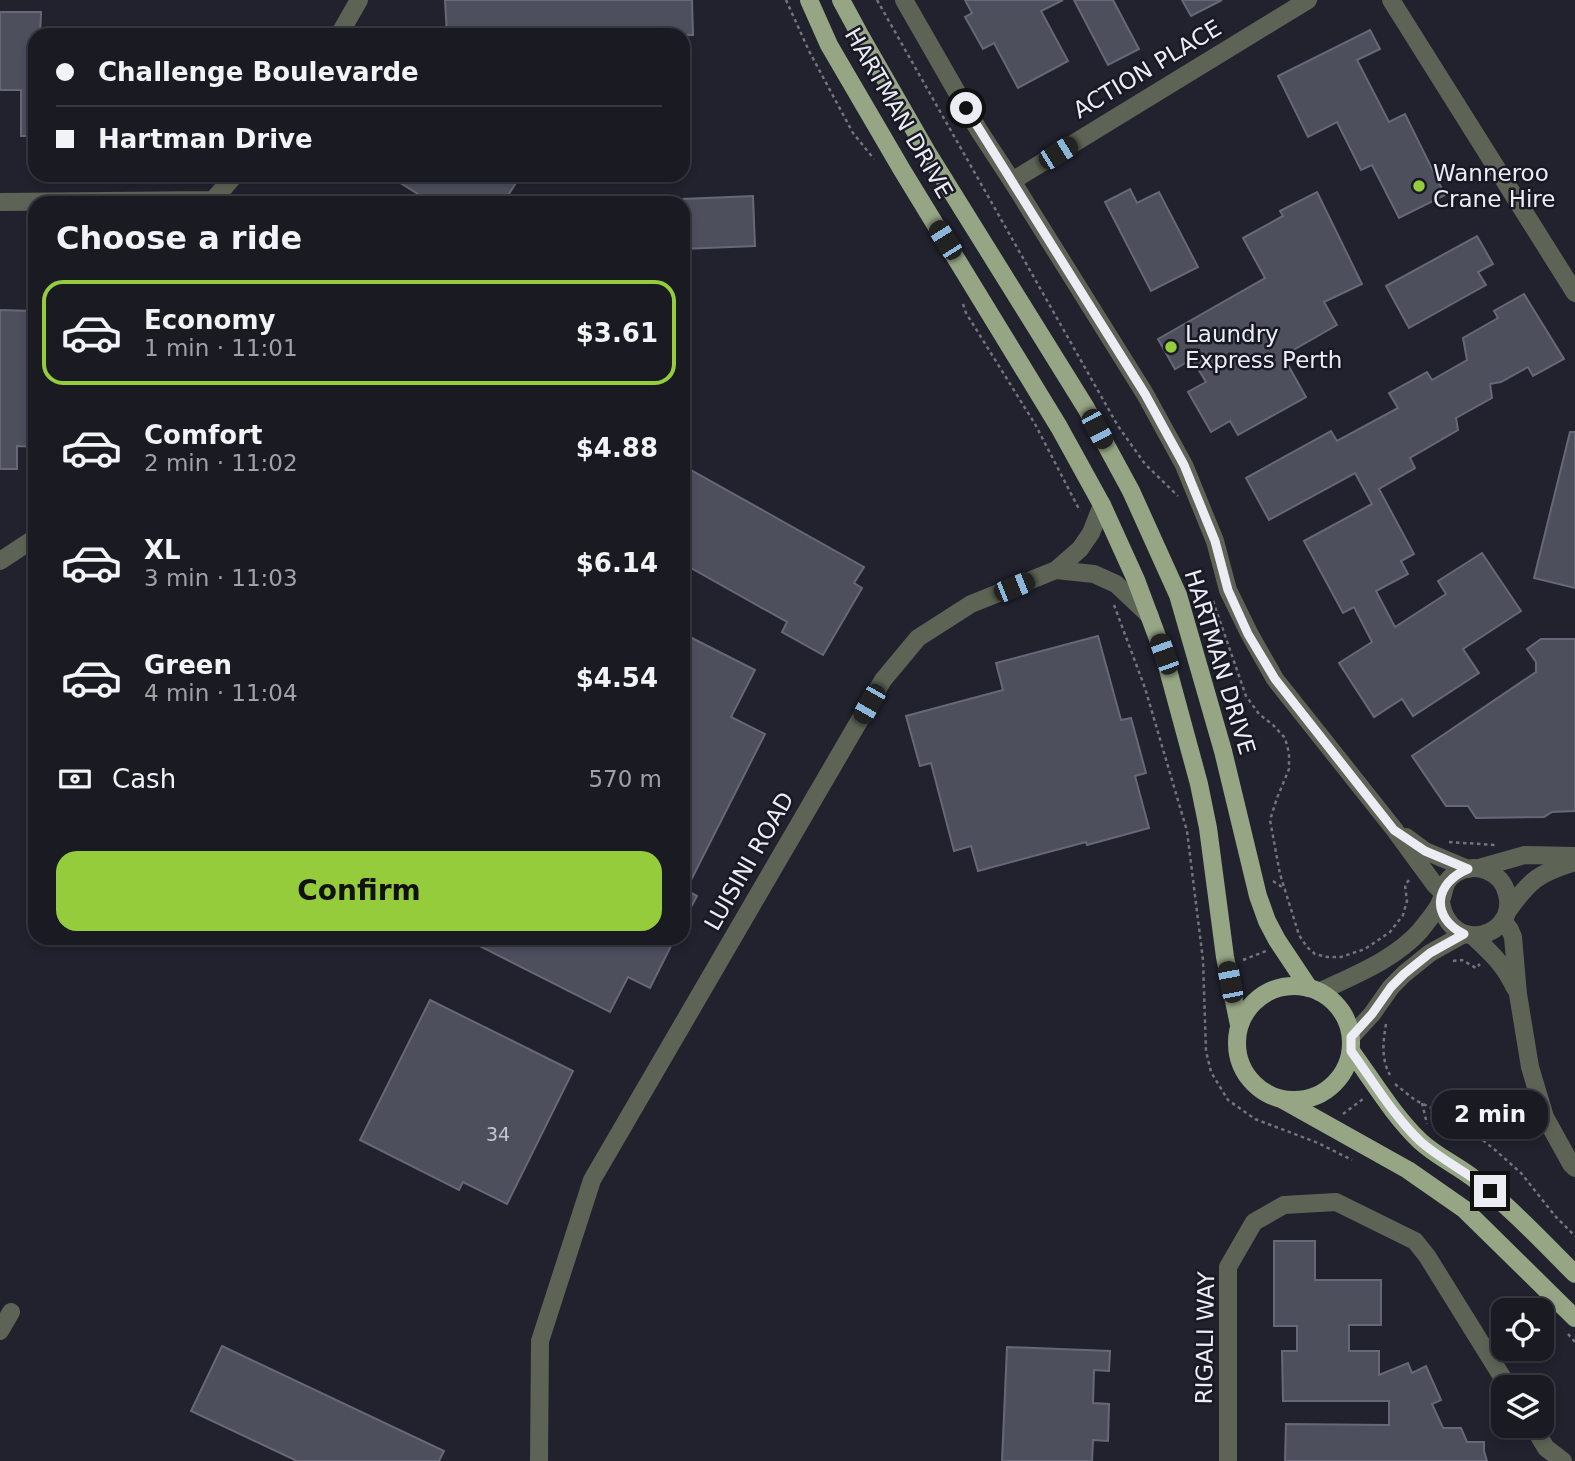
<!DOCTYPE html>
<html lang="en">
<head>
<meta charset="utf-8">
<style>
  :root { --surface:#191a22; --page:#26272f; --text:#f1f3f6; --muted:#9fa1a5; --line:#373840; --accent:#94cc3c }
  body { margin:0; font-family:"DejaVu Sans",sans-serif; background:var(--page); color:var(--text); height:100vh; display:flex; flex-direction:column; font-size:26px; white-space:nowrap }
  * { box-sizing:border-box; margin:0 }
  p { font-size:23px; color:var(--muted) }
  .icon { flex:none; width:38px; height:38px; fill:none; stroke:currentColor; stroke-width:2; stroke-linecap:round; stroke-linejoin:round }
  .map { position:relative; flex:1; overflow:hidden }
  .side { position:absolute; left:28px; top:196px; width:662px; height:749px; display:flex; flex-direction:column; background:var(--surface); border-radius:21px; box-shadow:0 4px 10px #0003,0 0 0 2px var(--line) }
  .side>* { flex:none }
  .guide { position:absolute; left:28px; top:28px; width:662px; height:154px; border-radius:21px; box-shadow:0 4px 10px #0003,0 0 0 2px var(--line); display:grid; align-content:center; height:154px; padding:0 28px; background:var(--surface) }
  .tools { position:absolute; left:1491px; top:1298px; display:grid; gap:14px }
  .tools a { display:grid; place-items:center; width:63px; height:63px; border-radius:14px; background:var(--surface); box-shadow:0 4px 10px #0003,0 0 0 2px var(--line); font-size:35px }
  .end { position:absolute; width:32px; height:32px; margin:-16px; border:9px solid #ebecf4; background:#111; box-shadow:0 0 0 4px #111 }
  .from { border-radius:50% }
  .bubble { position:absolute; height:49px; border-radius:21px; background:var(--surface); box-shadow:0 4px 10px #0003,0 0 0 2px var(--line); font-size:23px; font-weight:700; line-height:49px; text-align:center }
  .car { position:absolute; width:21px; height:42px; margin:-21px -10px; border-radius:9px; box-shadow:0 0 5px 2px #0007; background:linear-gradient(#222 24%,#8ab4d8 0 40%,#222 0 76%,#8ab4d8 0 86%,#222 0) }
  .guide b { display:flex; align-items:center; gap:24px; height:66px; font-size:26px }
  .guide b+b { border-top:2px solid var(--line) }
  .guide i { width:18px; height:18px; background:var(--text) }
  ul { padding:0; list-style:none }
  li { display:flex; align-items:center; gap:21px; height:105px; margin:0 14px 10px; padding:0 14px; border:4px solid transparent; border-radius:21px }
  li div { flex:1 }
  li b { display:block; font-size:26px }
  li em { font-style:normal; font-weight:700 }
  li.selected { border-color:var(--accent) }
  li>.icon { width:63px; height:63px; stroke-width:1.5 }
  h2 { padding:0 28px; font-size:32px; line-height:84px }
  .pay { display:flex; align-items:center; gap:18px; height:77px; padding:0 28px; font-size:26px }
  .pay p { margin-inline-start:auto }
  .cta { display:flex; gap:14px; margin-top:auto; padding:14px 28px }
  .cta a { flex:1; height:80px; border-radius:21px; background:var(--accent); color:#111; font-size:28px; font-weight:700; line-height:80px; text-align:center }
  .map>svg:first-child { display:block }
</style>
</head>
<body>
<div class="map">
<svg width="1575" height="1461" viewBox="0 0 1575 1461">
  <rect width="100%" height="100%" fill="#21222e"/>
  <!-- building -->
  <g fill="#4e4f5d" stroke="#676877" stroke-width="2">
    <path d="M445,0h247l1,35h-246z"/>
    <path d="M965,0h98l-22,11 27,50 -50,27 -24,-45 -11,6 -18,-32 7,-4z"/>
    <path d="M1074,0h39l26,49 -31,16z"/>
    <path d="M1182,0h40l-31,16z"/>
    <path d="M0,12h41l-1,23h-5v101h-14v-46h-21z"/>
    <path d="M1370,30l10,19 -23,11 32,62 16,-8 40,81 -46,23 -27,-53 -11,5 -24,-48 -29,15 -30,-61z"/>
    <path d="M388,175h133l-14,22h-5l-4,6h-66z"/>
    <path d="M1130,189l7,14 22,-11 39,75 -47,24 -46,-89z"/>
    <path d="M1317,192l45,92 -38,18 13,23 -54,31 23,41 -68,38 -8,-14 -19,11 -23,-40 18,-10 -14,-23 -17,10 -17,-30 107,-61 -22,-40 40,-22 -3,-5z"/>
    <path d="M753,196l2,50 -73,3v-50z"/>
    <path d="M1477,236l16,28 -15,8 8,13 -77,43 -23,-42z"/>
    <path d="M1524,294l40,65 -31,17 -5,-9 -27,15 -11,2 2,14 -36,20 2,12 -48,28 5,10 -36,21 35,65 -13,7 7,13 -32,17 19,36 51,-33 -8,-13 44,-28 39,58 -58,38 16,24 -66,43 -11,-17 -28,18 -35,-54 33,-21 -18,-35 -11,6 -39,-72 68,-37 -17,-31 -86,47 -23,-42 85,-47 6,10 61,-33 -9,-15 38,-21 5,8 35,-20 -4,-22 35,-20 -4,-7z"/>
    <path d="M0,310l35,1v136l-18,-1v23h-17z"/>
    <path d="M1570,432h5v156l-41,-10z"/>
    <path d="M682,465l182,102 -10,16 8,5 -39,67 -41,-23 5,-10 -105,-59z"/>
    <path d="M682,633l73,37 -24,47 34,17 -79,156 11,6 -15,28z"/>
    <path d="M1098,636l23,84 10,-2 15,55 -11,3 14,52 -62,17 -1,-3 -108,29 -7,-25 -17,5 -23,-88 -11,3 -14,-50 97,-26 -7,-27z"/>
    <path d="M1541,639h34v172l-23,1 -8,5 -68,1 -8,-12h-22l-34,-50 124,-84v-10l-9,-13z"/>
    <path d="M464,938h211l-25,50 -22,-11 -18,35z"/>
    <path d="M430,1000l143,71 -66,133 -44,-22 -4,8 -99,-50z"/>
    <path d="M1274,1241h41v39h66v45h-32v26h30v24l29,-12 4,10 14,-7 15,34 -9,4 11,24h18l6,14h17v9l3,10h-202l1,-37 103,1v-24h-106l-1,-50h15v-25h-23z"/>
    <path d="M222,1346l222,105 -5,10h-142l-106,-50z"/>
    <path d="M1007,1347l103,4 -1,20 -15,-1 -1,33 16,1 -1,37 -15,-1 -1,21h-90z"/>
  </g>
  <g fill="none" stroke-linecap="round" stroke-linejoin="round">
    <!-- path -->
    <g stroke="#72737d" stroke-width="2.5" stroke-dasharray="3.5 3.5" stroke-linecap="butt">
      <path d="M786,0l23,51 44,82 21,26"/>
      <path d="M877,0l241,426 27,38 33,32"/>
      <path d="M963,304l3,9 69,111 45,87"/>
      <path d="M1213,601l33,95 13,18 14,11 12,13 4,15v16l-12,29 -7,22 10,54 19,61 8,12 8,7 12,3h14l24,-8 25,-17 13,-17 4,-14 -2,-16 4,-5"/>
      <path d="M1114,605l31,83 42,143 16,129 3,91 5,21 17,28 27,19 63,24 34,17"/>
      <path d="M1449,842l46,3"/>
      <path d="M1273,881l12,8"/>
      <path d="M1243,960l23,-9"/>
      <path d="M1453,961l9,-1 14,8 4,-4"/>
      <path d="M1386,1024c-3,18 -5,35 4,51"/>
      <path d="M1395,1084l20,16 43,21 36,28 27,24 35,44 19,19"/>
      <path d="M1422,1103l5,21"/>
      <path d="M1343,1114l20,-15"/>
      <path d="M1568,1334l7,8"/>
    </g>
    <!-- minor -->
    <g stroke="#5d6455" stroke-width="18">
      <path d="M904,0l74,129 34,52 133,213 39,71 31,76 13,49 21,43 26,46 119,150 41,56 7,7"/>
      <path d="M1391,0l184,293"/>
      <path d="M339,35l20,-35"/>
      <path d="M1012,181l296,-181"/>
      <path d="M0,202l213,-2 22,-25"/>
      <path d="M0,561l35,-23"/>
      <path d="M1056,570l38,4 22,10 34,32"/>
      <path d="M1406,837l19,14 43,18"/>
      <path d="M1479,868l46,-13 50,1"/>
      <path d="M1507,912c22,-31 31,-39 68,-50"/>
      <path d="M1503,920l7,10 3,7 5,57 12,73 15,50 26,47 4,4"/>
      <path d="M1473,936c19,18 30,27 42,52"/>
      <path d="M1319,992c35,-17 75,-32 101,-61 6,-8 14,-17 19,-26 7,-12 2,-22 17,-32 20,-12 46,-1 51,21 11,43 -56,62 -66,9"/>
      <path d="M1351,1037l21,-23 19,-27 13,-13 26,-21 34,-19"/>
      <path d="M0,1331l11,-19"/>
      <path d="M1533,1426l13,22 17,13"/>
      <path d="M539,1461l1,-120 52,-161 291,-500 35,-42 53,-34 85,-34 24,-21 11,-16 11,-28"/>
      <path d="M1228,1461v-194l26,-45 30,-17 52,-3 79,39 12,15 82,132"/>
    </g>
    <!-- major -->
    <g stroke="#96a685" stroke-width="18">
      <path d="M809,0l20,45 73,125 157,257 43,78 34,75 28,75 35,129 9,44 17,129 14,68"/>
      <path d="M841,0l20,37 66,115 159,256 45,83 47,104 45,156 35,145 9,25 10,19 32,48"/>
      <circle cx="1294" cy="1043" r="57"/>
      <path d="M1351,1051c22,30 42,64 69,90 17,16 39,25 57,40 35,28 66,61 98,93"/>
      <path d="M1283,1100l125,70 56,39 111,109"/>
    </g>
  </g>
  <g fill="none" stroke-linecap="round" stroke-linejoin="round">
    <!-- route -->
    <path stroke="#ebecf4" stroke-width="9" d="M966,108l179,286 39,71 31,76 13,49 20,44 27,45 119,151 31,21 43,18c-34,14 -38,48 -4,65l-34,19 -26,21 -13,13 -19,27 -21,23v14c22,30 42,64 69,90 21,19 48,31 70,50"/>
  </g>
  <!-- markers -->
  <g fill="#94cc3c" stroke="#181924" stroke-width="2.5">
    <circle cx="1419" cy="186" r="7"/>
    <circle cx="1171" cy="347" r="7"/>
  </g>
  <g text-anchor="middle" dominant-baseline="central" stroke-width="5" stroke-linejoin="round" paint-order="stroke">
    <!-- number labels -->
    <g font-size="19" fill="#c4c5ce">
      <text x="498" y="1134">34</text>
    </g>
    <!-- street labels -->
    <g font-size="23" fill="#ebecf4" stroke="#181924">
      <text transform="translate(1147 69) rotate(-31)">ACTION PLACE</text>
      <text transform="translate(899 113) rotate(60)">HARTMAN DRIVE</text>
      <text transform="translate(1220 662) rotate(73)">HARTMAN DRIVE</text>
      <text transform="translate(749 861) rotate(-60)">LUISINI ROAD</text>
      <text transform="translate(1205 1338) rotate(-89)">RIGALI WAY</text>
    </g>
    <!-- poi labels -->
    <g font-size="23" fill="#ebecf4" stroke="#181924" text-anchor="start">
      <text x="1433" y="173">Wanneroo<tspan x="1433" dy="26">Crane Hire</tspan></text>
      <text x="1185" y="334">Laundry<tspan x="1185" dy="26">Express Perth</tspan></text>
    </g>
  </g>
</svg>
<div class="tools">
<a><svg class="icon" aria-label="locate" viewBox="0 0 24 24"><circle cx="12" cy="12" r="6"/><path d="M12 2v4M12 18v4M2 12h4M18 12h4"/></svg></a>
<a><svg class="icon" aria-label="layers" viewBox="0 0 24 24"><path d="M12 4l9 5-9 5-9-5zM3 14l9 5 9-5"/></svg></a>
</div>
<i class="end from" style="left:966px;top:108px"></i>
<i class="end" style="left:1490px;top:1191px"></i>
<div class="bubble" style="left:1432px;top:1090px;width:116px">2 min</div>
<i class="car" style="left:1058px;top:153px;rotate:58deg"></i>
<i class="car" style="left:945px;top:240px;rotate:328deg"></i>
<i class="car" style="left:1097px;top:429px;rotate:152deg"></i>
<i class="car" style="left:1014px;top:587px;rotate:68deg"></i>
<i class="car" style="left:1164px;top:654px;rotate:340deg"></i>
<i class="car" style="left:869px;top:704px;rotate:210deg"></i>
<i class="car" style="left:1230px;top:982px;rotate:349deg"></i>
<div class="guide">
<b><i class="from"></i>Challenge Boulevarde</b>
<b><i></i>Hartman Drive</b>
</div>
<section class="side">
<h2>Choose a ride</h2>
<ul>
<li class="selected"><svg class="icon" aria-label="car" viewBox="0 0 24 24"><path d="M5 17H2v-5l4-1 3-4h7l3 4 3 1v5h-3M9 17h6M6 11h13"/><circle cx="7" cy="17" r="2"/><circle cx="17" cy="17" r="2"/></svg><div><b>Economy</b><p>1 min · 11:01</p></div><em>$3.61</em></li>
<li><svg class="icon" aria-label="car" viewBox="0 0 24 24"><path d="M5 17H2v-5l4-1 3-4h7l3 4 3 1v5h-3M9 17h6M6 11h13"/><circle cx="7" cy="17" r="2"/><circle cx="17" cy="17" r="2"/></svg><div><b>Comfort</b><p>2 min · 11:02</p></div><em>$4.88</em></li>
<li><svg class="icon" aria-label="car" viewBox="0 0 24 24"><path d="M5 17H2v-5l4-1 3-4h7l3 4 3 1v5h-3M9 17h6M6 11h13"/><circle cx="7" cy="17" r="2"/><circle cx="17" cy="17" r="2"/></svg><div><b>XL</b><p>3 min · 11:03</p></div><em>$6.14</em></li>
<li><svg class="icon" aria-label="car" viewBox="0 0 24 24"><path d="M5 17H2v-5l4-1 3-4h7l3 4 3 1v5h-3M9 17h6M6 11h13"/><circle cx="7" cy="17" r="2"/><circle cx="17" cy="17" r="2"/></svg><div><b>Green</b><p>4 min · 11:04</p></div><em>$4.54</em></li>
</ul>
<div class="pay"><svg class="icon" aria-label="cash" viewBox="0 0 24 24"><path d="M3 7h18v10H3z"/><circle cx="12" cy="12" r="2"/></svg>Cash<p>570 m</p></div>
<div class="cta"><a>Confirm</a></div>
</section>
</div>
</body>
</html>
